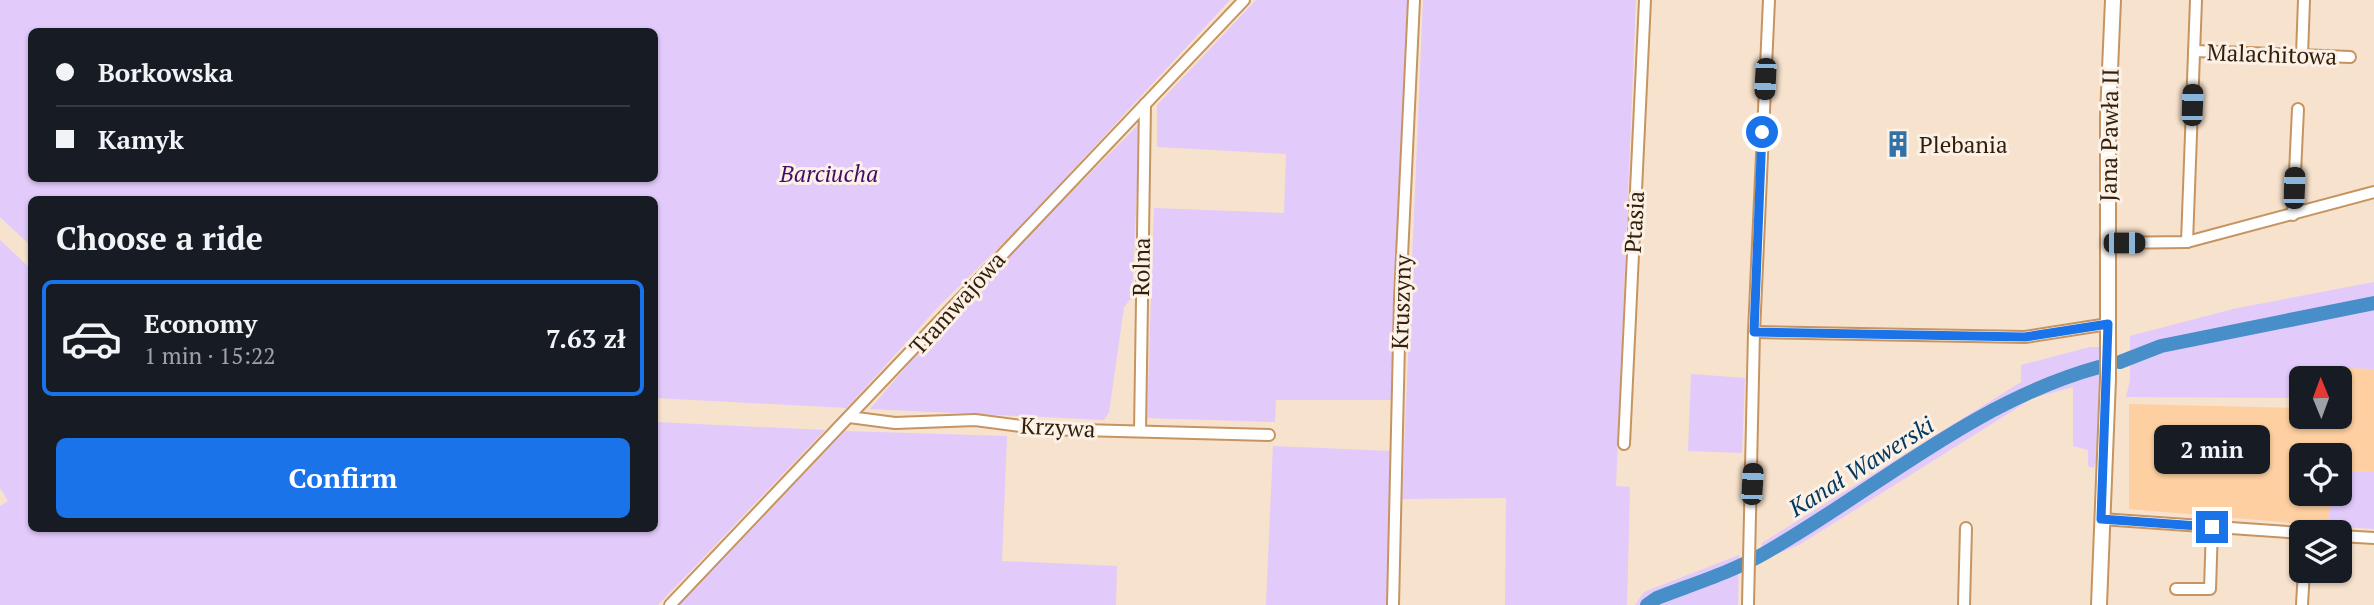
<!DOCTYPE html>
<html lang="en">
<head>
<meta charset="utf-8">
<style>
  :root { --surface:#171b24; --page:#20242c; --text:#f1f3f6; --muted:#9ea1a6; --line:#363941; --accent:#1a73e8 }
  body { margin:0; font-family:"PT Serif",serif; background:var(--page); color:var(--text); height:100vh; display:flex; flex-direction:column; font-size:26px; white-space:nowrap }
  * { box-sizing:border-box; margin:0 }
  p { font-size:23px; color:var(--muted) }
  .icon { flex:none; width:38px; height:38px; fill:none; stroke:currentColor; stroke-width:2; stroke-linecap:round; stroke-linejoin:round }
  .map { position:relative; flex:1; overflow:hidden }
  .details { position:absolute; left:28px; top:196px; width:630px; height:336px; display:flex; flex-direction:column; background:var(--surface); border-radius:10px; box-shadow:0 2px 5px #0004 }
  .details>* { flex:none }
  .guide { position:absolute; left:28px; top:28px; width:630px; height:154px; border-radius:10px; box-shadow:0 2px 5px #0004; display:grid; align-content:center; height:154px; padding:0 28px; background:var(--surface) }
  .needle { width:46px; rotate:359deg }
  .controls { position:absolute; left:2289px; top:366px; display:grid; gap:14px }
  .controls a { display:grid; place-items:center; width:63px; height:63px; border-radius:10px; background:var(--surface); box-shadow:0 2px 5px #0004; font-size:35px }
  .end { position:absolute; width:32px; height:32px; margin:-16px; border:9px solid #1a73e8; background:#fff; box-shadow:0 0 0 4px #fff }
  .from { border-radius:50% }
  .bubble { position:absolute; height:49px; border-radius:10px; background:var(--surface); box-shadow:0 2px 5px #0004; font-size:23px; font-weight:700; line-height:49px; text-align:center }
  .car { position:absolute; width:21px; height:42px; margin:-21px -10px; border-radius:9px; box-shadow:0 0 5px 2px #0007; background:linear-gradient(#222 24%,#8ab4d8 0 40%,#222 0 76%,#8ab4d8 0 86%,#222 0) }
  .guide b { display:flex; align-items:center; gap:24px; height:66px; font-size:26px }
  .guide b+b { border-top:2px solid var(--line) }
  .guide i { width:18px; height:18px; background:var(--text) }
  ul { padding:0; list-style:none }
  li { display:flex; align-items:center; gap:21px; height:116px; margin:0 14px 10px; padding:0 14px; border:4px solid transparent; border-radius:10px }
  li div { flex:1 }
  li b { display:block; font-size:26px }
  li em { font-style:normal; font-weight:700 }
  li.current { border-color:var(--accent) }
  li>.icon { width:63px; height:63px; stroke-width:1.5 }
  h2 { padding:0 28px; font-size:32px; line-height:84px }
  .primary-button { display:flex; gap:14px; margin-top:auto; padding:14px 28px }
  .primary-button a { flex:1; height:80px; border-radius:10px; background:var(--accent); color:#fff; font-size:28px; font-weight:700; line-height:80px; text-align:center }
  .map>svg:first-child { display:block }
</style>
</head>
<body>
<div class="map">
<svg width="2374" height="605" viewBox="0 0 2374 605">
  <rect width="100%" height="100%" fill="#f7e2cd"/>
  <!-- built -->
  <path fill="#fecfa0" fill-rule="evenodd" d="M2299,366l75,3v103l-34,-1v-16h-39v39h29l-2,32 -199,-17v-105l167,4zM2301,378h39v38h-39z"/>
  <!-- green -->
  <g fill="#e2cafb" fill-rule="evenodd">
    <path d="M0,0h1230l-212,229 -78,76 -93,103 -192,-10 -1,-198h-622l-1,46 -31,-29zM32,32h622v146h-622z"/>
    <path d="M1256,0h153l-18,400h-115l-1,22 -128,-4 7,-210 130,5 2,-59 -129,-7v-42z"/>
    <path d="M1423,0h213l-20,486 14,1 -3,118h-122l1,-107 -104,1z"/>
    <path d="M1140,123l-8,174 -8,10 -15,105 -5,8 -234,-11 87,-102z"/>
    <path d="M0,240l31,29 1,259h622l1,-106 170,8 -167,175h-658v-99l8,-5 -8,-13z"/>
    <path d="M2374,282v87l-75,-3 -1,32 -172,-1 4,-16v-45l103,-27z"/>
    <path d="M2090,347h11l-5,115 -3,6 -5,-2v-16l-15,-4v-59l-40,11 -234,147 -39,16 2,-18 259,-161v-17z"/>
    <path d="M1691,374l54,4 -3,75 -54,-2z"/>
    <path d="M845,431l162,5 -5,125 115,5 -1,39h-438z"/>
    <path d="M1273,446l118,5 -4,154h-121z"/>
    <path d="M2340,471l34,1v57l-46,-3 2,-32h10z"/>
    <path d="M1739,555l-1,50h-103l9,-13z"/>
  </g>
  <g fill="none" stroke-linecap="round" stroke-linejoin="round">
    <!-- canal -->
    <g stroke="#488ec8" stroke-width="14">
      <path d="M2120,362l41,-16 213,-43"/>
      <path d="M1647,605l10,-7c36,-14 75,-26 108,-45 110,-63 210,-152 334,-186"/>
    </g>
    <defs>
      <g id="minor">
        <path d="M2194,51l156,6"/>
        <path d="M2302,55l2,-55"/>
        <path d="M2293,215l5,-106"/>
        <path d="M2187,242l9,-242"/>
        <path d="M2107,243l80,-1 187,-50"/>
        <path d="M1754,332l271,5 83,-13"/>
        <path d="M849,417l46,6 80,-3 69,9 225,6"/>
        <path d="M1140,431l5,-327"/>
        <path d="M1624,444l21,-444"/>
        <path d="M2101,519l200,14"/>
        <path d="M2340,536l34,2"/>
        <path d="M2176,589h34l2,-62"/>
        <path d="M670,605l574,-605"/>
        <path d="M1393,605l7,-306 14,-299"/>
        <path d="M1748,605l6,-273 15,-332"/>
        <path d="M1964,605l2,-77"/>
        <path d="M2302,605l2,-35"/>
      </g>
      <path id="tertiary" d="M2099,605l9,-226v-263l5,-116"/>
    </defs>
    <!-- minor casing -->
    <use href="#minor" stroke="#c69460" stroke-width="14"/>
    <!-- tertiary casing -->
    <use href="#tertiary" stroke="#c69460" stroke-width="18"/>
    <!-- minor -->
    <use href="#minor" stroke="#fff" stroke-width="10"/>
    <!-- tertiary -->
    <use href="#tertiary" stroke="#fff" stroke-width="14"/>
  </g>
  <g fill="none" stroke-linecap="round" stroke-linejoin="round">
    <!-- route -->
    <path stroke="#1a73e8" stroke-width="9" d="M1762,132l-8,200 271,5 83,-13 -7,195 111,8"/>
  </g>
  <!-- icons -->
  <defs>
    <symbol id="building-bare" viewBox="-9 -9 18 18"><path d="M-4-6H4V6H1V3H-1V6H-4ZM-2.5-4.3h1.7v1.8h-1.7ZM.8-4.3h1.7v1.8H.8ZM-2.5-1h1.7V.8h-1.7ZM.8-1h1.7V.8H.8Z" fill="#3072a8" stroke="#fcf1e7" stroke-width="2.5" paint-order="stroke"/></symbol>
  </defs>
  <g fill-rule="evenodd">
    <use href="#building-bare" x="1879" y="125" width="38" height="38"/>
  </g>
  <g text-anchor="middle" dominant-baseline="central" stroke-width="6" stroke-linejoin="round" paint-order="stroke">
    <!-- street labels -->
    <g font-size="23" fill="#331f09" stroke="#fcf1e7">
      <text transform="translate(2272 54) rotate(2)">Malachitowa</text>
      <text transform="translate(2109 135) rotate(-89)">Jana Pawła II</text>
      <text transform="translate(1634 222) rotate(-87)">Ptasia</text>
      <text transform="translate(1141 267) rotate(-89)">Rolna</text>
      <text transform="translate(1401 302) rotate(-88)">Kruszyny</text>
      <text transform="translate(957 303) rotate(-48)">Tramwajowa</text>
      <text transform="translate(1058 427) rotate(3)">Krzywa</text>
    </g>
    <!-- poi labels -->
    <g font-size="23" fill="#331f09" stroke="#fcf1e7" text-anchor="start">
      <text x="1919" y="144">Plebania</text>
    </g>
    <!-- park labels -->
    <g font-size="23" font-style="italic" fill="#430c67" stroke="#fcf1e7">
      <text x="829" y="173">Barciucha</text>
    </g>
    <!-- water labels -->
    <g font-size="24" font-style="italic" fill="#00385f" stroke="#fcf1e7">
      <text transform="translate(1861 466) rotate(-32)">Kanał Wawerski</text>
    </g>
  </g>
</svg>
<div class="controls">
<a><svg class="needle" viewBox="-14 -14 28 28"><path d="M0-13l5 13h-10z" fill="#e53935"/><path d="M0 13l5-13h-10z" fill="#9ea1a6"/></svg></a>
<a><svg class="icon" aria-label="locate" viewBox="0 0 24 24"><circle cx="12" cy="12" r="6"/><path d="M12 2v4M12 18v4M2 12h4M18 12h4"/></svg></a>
<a><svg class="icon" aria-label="layers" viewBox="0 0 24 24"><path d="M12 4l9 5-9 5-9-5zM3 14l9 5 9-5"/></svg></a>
</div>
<i class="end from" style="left:1762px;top:132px"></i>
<i class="end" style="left:2212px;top:527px"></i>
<div class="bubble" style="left:2154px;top:425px;width:116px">2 min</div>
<i class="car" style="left:1765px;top:79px;rotate:183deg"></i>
<i class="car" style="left:2192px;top:105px;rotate:2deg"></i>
<i class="car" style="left:2294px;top:188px;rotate:2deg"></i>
<i class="car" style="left:2124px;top:243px;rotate:90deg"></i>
<i class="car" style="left:1752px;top:484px;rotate:3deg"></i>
<div class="guide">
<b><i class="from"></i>Borkowska</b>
<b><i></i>Kamyk</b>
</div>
<section class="details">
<h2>Choose a ride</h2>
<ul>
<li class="current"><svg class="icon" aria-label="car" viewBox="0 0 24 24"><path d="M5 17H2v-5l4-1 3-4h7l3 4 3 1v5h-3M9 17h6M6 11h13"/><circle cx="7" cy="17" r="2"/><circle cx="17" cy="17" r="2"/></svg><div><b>Economy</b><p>1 min · 15:22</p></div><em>7.63 zł</em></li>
</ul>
<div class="primary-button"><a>Confirm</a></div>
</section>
</div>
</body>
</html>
